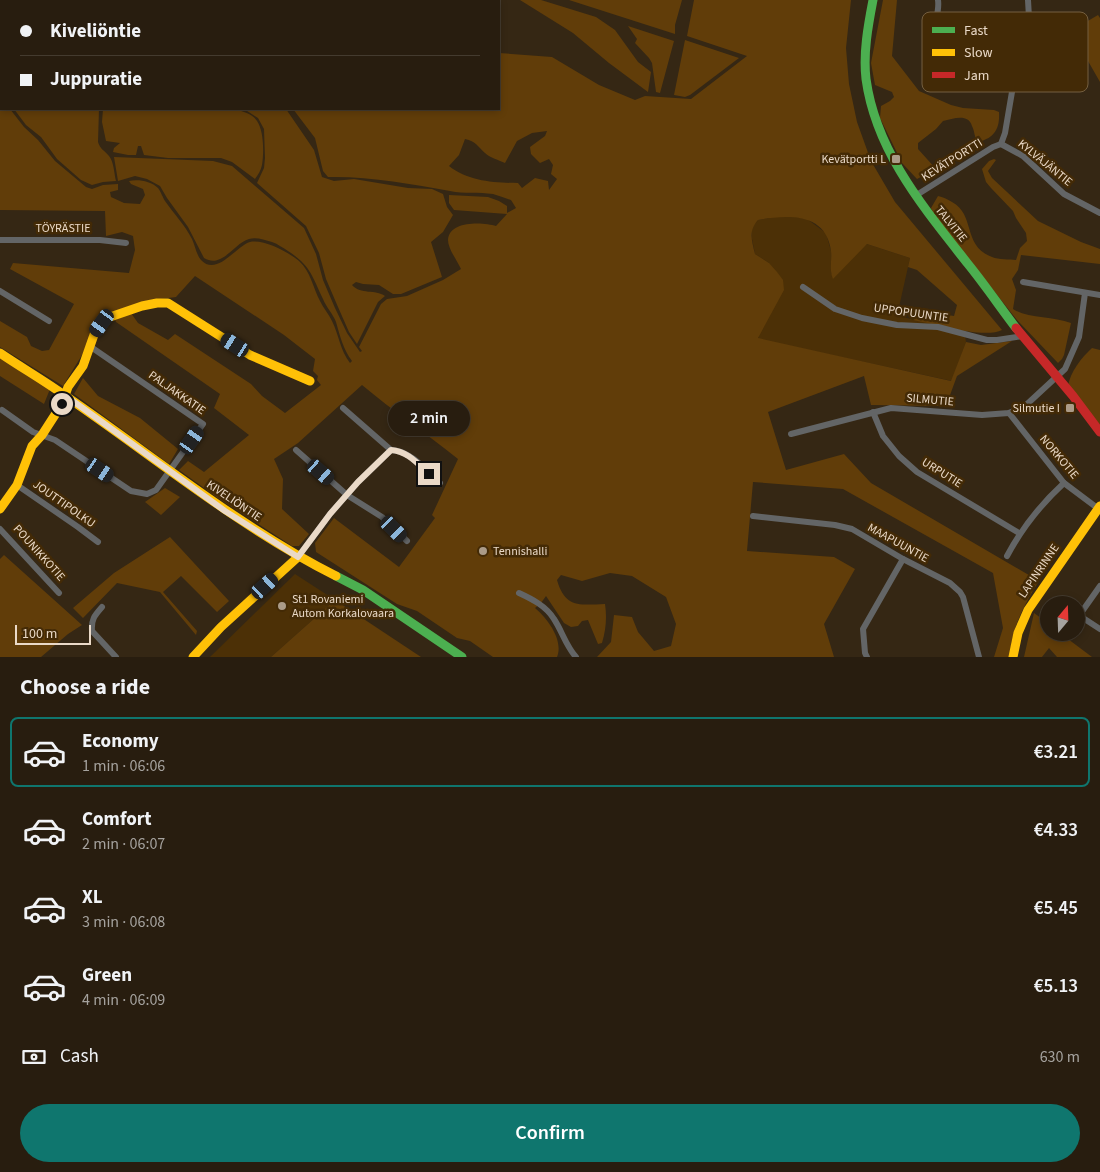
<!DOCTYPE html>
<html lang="en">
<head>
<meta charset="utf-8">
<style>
  :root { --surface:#281d0f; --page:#302618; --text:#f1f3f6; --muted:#a5a29e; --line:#443b2f; --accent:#0f766e }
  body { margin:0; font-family:"Source Sans 3",sans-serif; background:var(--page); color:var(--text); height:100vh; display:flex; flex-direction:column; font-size:19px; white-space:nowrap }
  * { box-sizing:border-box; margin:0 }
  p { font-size:16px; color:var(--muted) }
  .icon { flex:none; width:28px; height:28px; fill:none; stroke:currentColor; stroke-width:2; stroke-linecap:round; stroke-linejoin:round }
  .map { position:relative; height:657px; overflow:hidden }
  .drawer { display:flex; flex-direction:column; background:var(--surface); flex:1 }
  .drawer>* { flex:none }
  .top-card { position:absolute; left:0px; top:0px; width:500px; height:110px; box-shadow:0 2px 8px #0003,0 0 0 1px var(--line); display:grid; align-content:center; height:110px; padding:0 20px; background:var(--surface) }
  .needle { width:32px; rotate:19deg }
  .fabs { position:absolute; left:1040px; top:596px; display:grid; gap:10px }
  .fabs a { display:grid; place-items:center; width:45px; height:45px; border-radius:50%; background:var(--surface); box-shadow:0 2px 8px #0003,0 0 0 1px var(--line); font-size:25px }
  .scale { position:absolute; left:15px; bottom:12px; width:76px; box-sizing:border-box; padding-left:5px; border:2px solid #ead9c7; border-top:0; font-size:14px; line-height:18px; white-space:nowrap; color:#ead9c7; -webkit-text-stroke:4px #432a06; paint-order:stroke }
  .end { position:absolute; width:22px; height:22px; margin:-11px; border:6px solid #ead9c7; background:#111; box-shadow:0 0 0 2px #111 }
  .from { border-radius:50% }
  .bubble { position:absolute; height:35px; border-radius:18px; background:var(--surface); box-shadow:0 2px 8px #0003,0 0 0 1px var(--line); font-size:16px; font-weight:600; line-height:35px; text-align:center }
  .car { position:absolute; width:15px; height:30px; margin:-15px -8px; border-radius:6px; box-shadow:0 0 4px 1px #0007; background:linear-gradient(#222 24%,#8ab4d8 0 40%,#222 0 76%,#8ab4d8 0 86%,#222 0) }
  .top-card b { display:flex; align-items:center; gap:18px; height:48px; font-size:19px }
  .top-card b+b { border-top:1px solid var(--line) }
  .top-card i { width:12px; height:12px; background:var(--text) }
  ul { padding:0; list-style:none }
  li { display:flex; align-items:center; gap:15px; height:70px; margin:0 10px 8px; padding:0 10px; border:2px solid transparent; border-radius:8px }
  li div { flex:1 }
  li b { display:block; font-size:19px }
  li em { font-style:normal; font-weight:600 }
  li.active { border-color:var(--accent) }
  li>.icon { width:45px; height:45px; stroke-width:1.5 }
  h2 { padding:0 20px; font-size:22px; line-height:60px }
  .pay { display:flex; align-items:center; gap:12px; height:55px; padding:0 20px; font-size:19px }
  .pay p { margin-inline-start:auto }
  .button { display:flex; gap:10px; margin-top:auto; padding:10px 20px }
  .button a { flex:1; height:58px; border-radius:30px; background:var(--accent); color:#fff; font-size:20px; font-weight:600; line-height:58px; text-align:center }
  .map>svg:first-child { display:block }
</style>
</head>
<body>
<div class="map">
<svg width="1100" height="657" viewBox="0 0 1100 657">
  <rect width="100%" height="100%" fill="#352714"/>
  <!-- built -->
  <g fill="#4c3006">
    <path d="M775,217h20l12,2 19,14 5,18v23l36,-30 43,14 -13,58 67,14 2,12 -14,39 -194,-42 11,-76 -14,-9 -3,-15v-12l6,-7z"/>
    <path d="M295,574l40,26 -64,57h-61z"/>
  </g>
  <!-- green -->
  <g fill="#613d09" fill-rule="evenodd">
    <path d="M0,0h352l7,1h-358v41z"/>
    <path d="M520,0h21l55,17 19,13 23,32 13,10 -3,20 -39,-29 -36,-30z"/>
    <path d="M569,0h113l-7,25v9z"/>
    <path d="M694,0h157l-5,48 3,36 8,38 14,39 24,41 107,128c-17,9 -69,-6 -89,-10l10,-9 31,5 3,-11 -40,-35 -9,-3 2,-9 -43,-14 -34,35c-4,-9 -1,-18 -2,-28 -5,-39 -44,-36 -73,-31 -10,11 -6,21 -3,34l14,9 8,9 6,8 1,10 -26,48 193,43 15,-39 15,3 31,-4 -55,35 -11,30 -75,-1 -7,-29 -96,36 18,58 58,-16 27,29 168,98c-15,24 -28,48 -29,76h-16l9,-29 -10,-55 -150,-84 -90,-7 -6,69 87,6 21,12 -31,55 10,33h-237l14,-15 3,-27 18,2 6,15 16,19 17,-5 5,-22 -10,-27 -34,-21 -22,-3 -28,8 -21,-6 -4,5c8,28 22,25 48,24 2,13 1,26 -3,39l-4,1 -10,-24 -6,1 -4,5 -7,1 -7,-4 -18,-27 -5,7 -6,5c12,10 29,32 22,49h-64l-23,-16 -13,-3 -40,-27 -20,-7 -81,-52 -1,-9 19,-25 65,49 36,-49 -3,-3 26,-56c-32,-26 -65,-48 -96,-74l-64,58 -24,16 9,20 -1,30 27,25 -10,12h-7l-74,-48 -39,-28 9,-9 16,11 45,-37 -35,-27 6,-14 -104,-72 -1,-2 16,-7 7,10 30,17 7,-6 76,50 11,12 23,17 36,-28 -4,-5 1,-4 -5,-5 2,-12 -31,-24 -89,-59 -19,21 -30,4 -45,16 -8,13 -11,25 -19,31 -63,-39v-26l27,16 4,9 11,5 7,-1 25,-46 -64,-35 3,-6 116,10 6,-23 -2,-14 -11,-4 -16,4 -1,-25 -105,-1v-115l1,14h9l14,18 14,13 17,21 31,26 6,2 11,-4 15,-1v6l-8,2 1,5 13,6 16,1 5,-9 -2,-6 -12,-5 -2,-3c9,-2 22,0 29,7 3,4 5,10 7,13 9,13 20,24 27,38 3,6 4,15 9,21 16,17 35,-14 49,-18 14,-3 38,10 49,19 12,11 14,27 21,40 3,7 9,13 12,20 7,14 8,29 18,42l2,-2c-9,-12 -12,-25 -16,-39 -3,-8 -10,-15 -13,-23 -11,-23 -12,-33 -35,-48 -5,-3 -10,-7 -16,-9 -8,-2 -15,-5 -23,-3 -16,5 -27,30 -45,19l-16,-31 -21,-29 -7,-12 -13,-7 -12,-3 -17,5 -4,-24 99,4 19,5 72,62 12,26 7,26 12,28 12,25 13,19 2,-1 -3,-4 22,-43 6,-5 20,-3 36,-16 18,-11c-4,-9 -13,-20 -13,-29 1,-20 36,-18 48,-14l11,-12 -53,-4 -5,-7v-8l39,2 11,4 8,5v7l9,-5 -5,-8c-6,-2 -12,-4 -18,-6 -14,-2 -29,0 -43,-3 -39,-7 -82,-15 -122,-14l-5,-6 -8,-33 -22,-29h206v-56l53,4 47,28 36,15 10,-4 46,3 56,-43 -60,-20zM547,131l-2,5 -15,11 1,7 9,9 9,-4 4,6 -2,9 6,5 -8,11 -1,-9 -13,-3 -13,10 -4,-5c-24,0 -50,-2 -69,-17l10,-11 6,-16c11,2 13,8 20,14 5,5 14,7 20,10l12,-22 15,-8z"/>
    <path d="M883,0h14l-5,56 27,35 32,14 12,3 31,2 5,2c1,16 -4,26 -21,30 -4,-5 -3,-10 -6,-16 -4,-13 -19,-7 -29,-5l-7,8 -18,14v6l18,20 -19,10 -15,-16 -22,-45 1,-12 9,-5 4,-4 -2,-5 -17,-7 -4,-22z"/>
    <path d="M1098,15l2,3v64l-16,-28 -25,-16z"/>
    <path d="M628,26l46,15 -14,52 -4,-1 -4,-29 -3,-5 -14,-15 2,-4z"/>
    <path d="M685,40l54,18 -49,37 -5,2 -11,-2z"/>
    <path d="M14,109h85l-1,33c2,7 6,8 11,14 5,6 5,17 7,25l-13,1 -11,3 -11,-5 -24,-21 -16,-22 -15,-12z"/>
    <path d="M103,109h133c7,3 17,5 21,12 7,10 7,32 5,44 -1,5 -4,10 -7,14l-23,-17 -11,-4h-53l-24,-3 -3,-9h-3l-2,9h-8l-15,-3 1,-4 6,-5 -14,-2 -4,-19z"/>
    <path d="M244,109h42l28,41 8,27 12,4 20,-2 54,9 24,1 11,5 4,13 6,8 -10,17 -12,10 11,35 -41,17h-8l-14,-9 -16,-1 -7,-2 -4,3c9,10 23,4 33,11l-7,6 -21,42 -8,-12 -11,-25 -12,-28 -7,-26 -13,-27 -49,-43 7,-15 1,-10 -1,-29 -6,-11z"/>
    <path d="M994,159l2,1 -8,11 4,7 46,43 43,21 19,7v15l-79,-9 -3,15 -6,9 4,11 -3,19c15,10 40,7 58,14l-7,32 -2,4 -4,4 -41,-43 -82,-103 -4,-9 7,-12c5,1 9,3 14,6 24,13 10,44 40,55 7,3 17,2 24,3l4,-12 7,-7 -1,-8 -10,-15 -3,-7 -22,-23 -5,-6 -4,-13 7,-8z"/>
    <path d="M1092,348l8,2v75l-32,-39c2,-14 14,-29 24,-38z"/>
    <path d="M0,358l50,31 -6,15 -44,-28z"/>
    <path d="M83,378l15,18 42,22 38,31 -9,15 -95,-70z"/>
    <path d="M165,488l15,9 -19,18 -16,-13z"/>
    <path d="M170,537l59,64 -12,11 -36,-36 -18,16 34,39 -1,4 -36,-43 -43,-9 -34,35 -10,-10 41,-35z"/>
    <path d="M4,555l78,70 -14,9 -27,23h-41v-98z"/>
    <path d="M335,600l86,57h-150z"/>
    <path d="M1034,613l15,11v8l11,1 32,24h-35l-8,-9 -7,9h-18z"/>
  </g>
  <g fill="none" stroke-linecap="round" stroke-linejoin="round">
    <!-- street -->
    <g stroke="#636566" stroke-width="6">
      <path d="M938,0c2,13 -5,25 -5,38 1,30 32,34 54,40 9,2 18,5 26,8"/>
      <path d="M1001,144l4,-11 8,-47 14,-35 3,-16 -2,-35"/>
      <path d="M1001,144l22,12 41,38 36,19"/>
      <path d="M915,196l78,-49 8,-3"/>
      <path d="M0,240h100l26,3"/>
      <path d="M1023,282l77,13"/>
      <path d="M803,287l32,22 27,9 35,7 41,2 49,13h10l26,-4"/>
      <path d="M0,291l49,30"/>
      <path d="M343,408l48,42"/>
      <path d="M2,410l31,22 22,8 76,51 16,3 9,-4 47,-66 -112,-77"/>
      <path d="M873,412l10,24 16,20 18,16 102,61"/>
      <path d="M1009,413l55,70 36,27"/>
      <path d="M791,434l100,-26 91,7 27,-2 16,-7 40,-37 14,-32 6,-44"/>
      <path d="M296,450l51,45 35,22 25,24"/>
      <path d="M17,485l61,42 20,15"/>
      <path d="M753,516l82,9 17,4 51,30 47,24 10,9 3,5 16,60"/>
      <path d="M0,529l59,64"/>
      <path d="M1007,556c15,-28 33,-51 57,-73"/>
      <path d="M298,557l32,-43 28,-32 33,-32c20,1 35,20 49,33"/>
      <path d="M519,593c13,6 27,13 35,26 8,12 12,27 22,38"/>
      <path d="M102,607c-7,8 -11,12 -10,24l24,26"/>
      <path d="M1080,616l20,13"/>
      <path d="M1076,620l24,-34"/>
      <path d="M867,657l-2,-4 -2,-24 40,-70"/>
    </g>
    <!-- fast -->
    <g stroke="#4caf50" stroke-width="9">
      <path d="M873,0c-5,26 -10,53 -7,79 10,73 58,129 102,185 17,21 32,43 48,64"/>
      <path d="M336,576l27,14 99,67"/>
    </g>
    <!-- slow -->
    <g stroke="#ffc107" stroke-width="9">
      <path d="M0,353c22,15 45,28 67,44 89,61 172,130 269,179"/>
      <path d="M0,509l17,-24 15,-39 10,-11 20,-31 6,-17 15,-21 12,-34 7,-9 8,-6 32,-11 15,-3h11l82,52 60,26"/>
      <path d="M193,657l28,-30 77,-70"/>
      <path d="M1013,657l5,-24 10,-23 72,-104"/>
    </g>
    <!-- jam -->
    <path stroke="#c62828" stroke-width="9" d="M1016,328l57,68 27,36"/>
  </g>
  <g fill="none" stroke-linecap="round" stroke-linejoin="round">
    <!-- route -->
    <path stroke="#ead9c7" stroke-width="6" d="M62,404l4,-8 159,115 73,46 32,-43 28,-32 33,-32c16,1 26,13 38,24"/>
  </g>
  <!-- markers -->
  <g fill="#ab9b88" stroke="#432a06" stroke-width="2">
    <rect x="891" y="154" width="10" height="10" rx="2.5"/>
    <rect x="1065" y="403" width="10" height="10" rx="2.5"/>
    <circle cx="483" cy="551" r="5"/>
    <circle cx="282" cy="606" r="5"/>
  </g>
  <g text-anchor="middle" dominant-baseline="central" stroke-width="5" stroke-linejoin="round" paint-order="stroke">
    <!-- poi labels -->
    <g font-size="12" fill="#ead9c7" stroke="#432a06" text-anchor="end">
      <text x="886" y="159">Kevätportti L</text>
      <text x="1060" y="408">Silmutie I</text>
      <text x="493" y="551" text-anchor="start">Tennishalli</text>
      <text x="292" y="599" text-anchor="start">St1 Rovaniemi<tspan x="292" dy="14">Autom Korkalovaara</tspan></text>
    </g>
    <!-- street labels -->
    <g font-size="12" fill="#ead9c7" stroke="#432a06">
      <text transform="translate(952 160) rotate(-32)">KEVÄTPORTTI</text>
      <text transform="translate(1045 163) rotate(39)">KYLVÄJÄNTIE</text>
      <text transform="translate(951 224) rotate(51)">TALVITIE</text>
      <text x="63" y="228">TÖYRÄSTIE</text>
      <text transform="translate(911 313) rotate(8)">UPPOPUUNTIE</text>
      <text transform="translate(177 393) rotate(35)">PALJAKKATIE</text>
      <text transform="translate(930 400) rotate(5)">SILMUTIE</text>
      <text transform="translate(1059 457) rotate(50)">NORKOTIE</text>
      <text transform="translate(942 473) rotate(32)">URPUTIE</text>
      <text transform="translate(234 501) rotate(34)">KIVELIÖNTIE</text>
      <text transform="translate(64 504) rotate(35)">JOUTTIPOLKU</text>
      <text transform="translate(898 543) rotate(29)">MAAPUUNTIE</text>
      <text transform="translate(39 553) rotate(48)">POUNIKKOTIE</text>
      <text transform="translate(1039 571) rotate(-56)">LAPINRINNE</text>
    </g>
  </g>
  <!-- legend -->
  <rect x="922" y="12" width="166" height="80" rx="8" fill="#432a06" stroke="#755f40" stroke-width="1"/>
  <rect x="932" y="27" width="23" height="6" fill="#4caf50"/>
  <rect x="932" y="49" width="23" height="7" fill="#ffc107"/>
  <rect x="932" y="72" width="23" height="6" fill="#c62828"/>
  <g font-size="14" fill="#ead9c7">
    <text x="964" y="35">Fast</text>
    <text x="964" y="57">Slow</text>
    <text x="964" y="80">Jam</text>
  </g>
</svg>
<div class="fabs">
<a><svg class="needle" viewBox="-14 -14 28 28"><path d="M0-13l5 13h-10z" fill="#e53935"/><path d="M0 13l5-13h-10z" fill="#a5a29e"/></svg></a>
</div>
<div class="scale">100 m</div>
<i class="end from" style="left:62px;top:404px"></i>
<i class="end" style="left:429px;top:474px"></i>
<div class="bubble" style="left:388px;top:401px;width:82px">2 min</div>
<i class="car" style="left:102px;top:323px;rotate:216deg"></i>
<i class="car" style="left:235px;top:345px;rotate:303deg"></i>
<i class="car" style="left:192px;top:440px;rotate:35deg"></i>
<i class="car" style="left:100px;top:470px;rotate:124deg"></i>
<i class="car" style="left:321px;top:472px;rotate:131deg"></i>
<i class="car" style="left:394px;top:529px;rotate:135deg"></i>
<i class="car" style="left:265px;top:586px;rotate:48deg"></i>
<div class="top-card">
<b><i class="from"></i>Kiveliöntie</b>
<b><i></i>Juppuratie</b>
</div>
</div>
<section class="drawer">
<h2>Choose a ride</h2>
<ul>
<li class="active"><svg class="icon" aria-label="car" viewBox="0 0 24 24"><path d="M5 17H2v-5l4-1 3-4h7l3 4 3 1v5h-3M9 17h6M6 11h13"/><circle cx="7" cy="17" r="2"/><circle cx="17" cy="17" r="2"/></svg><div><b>Economy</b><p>1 min · 06:06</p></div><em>€3.21</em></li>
<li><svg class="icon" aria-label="car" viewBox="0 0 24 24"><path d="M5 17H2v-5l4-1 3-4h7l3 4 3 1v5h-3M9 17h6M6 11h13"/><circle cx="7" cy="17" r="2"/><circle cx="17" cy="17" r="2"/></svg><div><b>Comfort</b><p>2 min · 06:07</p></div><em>€4.33</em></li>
<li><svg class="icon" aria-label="car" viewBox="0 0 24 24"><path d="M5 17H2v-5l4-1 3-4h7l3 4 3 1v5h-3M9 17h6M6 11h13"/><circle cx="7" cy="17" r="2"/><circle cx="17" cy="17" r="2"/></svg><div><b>XL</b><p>3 min · 06:08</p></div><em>€5.45</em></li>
<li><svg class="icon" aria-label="car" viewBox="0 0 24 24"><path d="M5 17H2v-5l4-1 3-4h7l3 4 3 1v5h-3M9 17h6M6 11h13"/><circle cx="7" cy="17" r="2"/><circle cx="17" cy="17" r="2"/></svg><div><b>Green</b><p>4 min · 06:09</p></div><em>€5.13</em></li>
</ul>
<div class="pay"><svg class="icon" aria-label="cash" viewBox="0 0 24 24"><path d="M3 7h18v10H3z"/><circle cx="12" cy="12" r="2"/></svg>Cash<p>630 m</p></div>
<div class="button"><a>Confirm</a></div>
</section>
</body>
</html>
